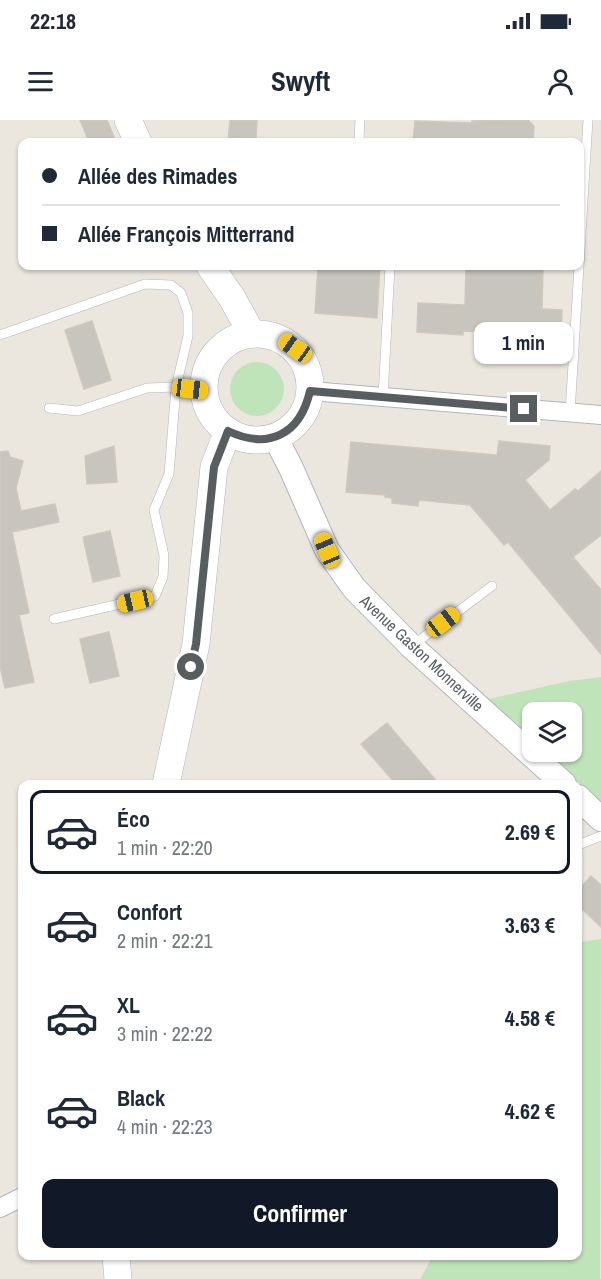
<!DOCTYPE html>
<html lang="fr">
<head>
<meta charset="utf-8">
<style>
  :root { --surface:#fff; --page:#f2f2f3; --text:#1f2937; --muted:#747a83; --line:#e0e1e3; --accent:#111827 }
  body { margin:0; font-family:"Archivo Narrow",sans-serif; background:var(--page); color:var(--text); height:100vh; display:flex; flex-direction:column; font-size:22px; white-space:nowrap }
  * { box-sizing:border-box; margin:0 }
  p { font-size:20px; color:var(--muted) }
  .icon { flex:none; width:33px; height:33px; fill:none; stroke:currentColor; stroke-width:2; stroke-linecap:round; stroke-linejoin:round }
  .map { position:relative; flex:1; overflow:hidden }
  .drawer { position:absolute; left:18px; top:660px; width:564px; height:480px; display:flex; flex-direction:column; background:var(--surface); border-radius:12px; box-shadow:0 2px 4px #0004 }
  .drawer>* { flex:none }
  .top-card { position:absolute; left:18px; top:18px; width:566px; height:132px; border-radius:12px; box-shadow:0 2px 4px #0004; display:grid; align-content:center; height:132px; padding:0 24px; background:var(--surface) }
  .controls { position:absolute; left:522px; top:582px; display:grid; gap:12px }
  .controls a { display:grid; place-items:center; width:60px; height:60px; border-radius:12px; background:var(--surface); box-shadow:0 2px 4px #0004; font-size:30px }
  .end { position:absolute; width:27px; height:27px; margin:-14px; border:8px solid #585d60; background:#fff; box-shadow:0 0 0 3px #fff }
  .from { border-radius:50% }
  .bubble { position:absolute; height:42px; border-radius:12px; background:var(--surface); box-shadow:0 2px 4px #0004; font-size:20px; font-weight:700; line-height:42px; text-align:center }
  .car { position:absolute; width:18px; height:36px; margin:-18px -9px; border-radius:8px; box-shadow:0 0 4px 2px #0007; background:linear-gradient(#f5c518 24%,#345 0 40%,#f5c518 0 76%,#345 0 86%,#f5c518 0) }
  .top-card b { display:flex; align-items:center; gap:21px; height:57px; font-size:22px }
  .top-card b+b { border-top:2px solid var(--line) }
  .top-card i { width:15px; height:15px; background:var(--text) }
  ul { padding:10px 0 0; list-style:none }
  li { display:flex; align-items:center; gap:18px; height:84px; margin:0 12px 9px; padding:0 12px; border:3px solid transparent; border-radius:12px }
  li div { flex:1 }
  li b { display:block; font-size:22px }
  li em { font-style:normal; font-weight:700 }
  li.current { border-color:var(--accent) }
  li>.icon { width:54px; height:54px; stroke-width:1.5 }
  .action { display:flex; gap:12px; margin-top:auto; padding:12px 24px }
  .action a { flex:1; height:69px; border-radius:12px; background:var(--accent); color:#fff; font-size:24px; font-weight:700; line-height:69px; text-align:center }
  .status { display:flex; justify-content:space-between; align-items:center; height:42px; padding:0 30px; background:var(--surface); direction:ltr }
  .status svg { height:16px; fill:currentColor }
  header { display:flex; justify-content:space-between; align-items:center; height:78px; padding:0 24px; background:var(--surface); font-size:27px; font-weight:700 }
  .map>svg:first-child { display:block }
</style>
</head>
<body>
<div class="status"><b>22:18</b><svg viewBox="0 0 49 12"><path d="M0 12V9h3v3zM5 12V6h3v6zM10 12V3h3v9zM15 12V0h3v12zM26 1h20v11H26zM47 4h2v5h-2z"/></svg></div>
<header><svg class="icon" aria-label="menu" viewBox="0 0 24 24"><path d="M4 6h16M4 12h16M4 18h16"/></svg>Swyft<svg class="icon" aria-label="person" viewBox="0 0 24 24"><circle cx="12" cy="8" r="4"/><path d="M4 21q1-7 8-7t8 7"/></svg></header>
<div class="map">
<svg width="601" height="1159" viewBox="0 0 601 1159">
  <rect width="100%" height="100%" fill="#ebe7df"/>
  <!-- green -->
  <g fill="#c0e4ba" fill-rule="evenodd">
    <circle cx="257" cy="269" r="27"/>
    <path d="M601,557v130l-23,-17v-6h-8l-107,-79 106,-24zM532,592h40v40h-40z"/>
    <path d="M601,819l-1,340h-180l13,-23h145v-314z"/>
  </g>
  <!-- building -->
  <g fill="#c8c4be" stroke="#d0c8bd" stroke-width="1.5">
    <path d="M80,0h27l9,22h-27z"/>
    <path d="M230,0h27l-1,19h-3v3h-25z"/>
    <path d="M504,0h24l6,6 -1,16h-120l2,-21 57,2v-2z"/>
    <path d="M318,146h62l-3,52 -62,-5z"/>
    <path d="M466,146l77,2 -1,41 20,1 -1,31 -47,-3 1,-4 -52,-3v4l-46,-3 1,-29 47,2z"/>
    <path d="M92,201l19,59 -27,9 -19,-59z"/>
    <path d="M499,321l51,5 -1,14 -24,20 25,30 25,-21 3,2 23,-20v64l-28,22 28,33v64l-93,-112 -4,3 -34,-40 -51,-5 -1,6 -26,-3v-5l-7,-1v-2l-39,-3 5,-50 146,13z"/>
    <path d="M114,326l3,36 -30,2 -2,-28z"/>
    <path d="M8,331l2,6 13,4 -7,27 5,23 34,-7 4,18 -47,10 17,81 -10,2 15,67 -29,6 -5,-21v-215z"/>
    <path d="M110,411l10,45 -27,6 -10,-45z"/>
    <path d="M109,512l10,44 -29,7 -10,-44z"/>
    <path d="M387,603l17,20 35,41h-43l-35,-40z"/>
    <path d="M591,756l10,9v42l-20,-19 -1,-20z"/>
  </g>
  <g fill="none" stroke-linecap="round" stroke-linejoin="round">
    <defs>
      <g id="service">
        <path d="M359,22l1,-22"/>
        <path d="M0,215l145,-51 26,1 10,8 7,20v23l-12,51 -7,87 -15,36 10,46 -1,21 -8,19 -101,23"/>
        <path d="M383,277l7,-131"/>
        <path d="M49,288l29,3 69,-23 29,-1 28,3"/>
        <path d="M570,293l18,-293"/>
        <path d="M413,525l79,-59"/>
        <path d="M578,725l23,-9"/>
      </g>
      <g id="minor">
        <path d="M311,271l290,24"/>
        <path d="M0,1088l22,-11"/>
      </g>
      <g id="tertiary">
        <path d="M275,317l16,31 36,82 27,38 57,58 153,138"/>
        <path d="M578,677l23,22"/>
      </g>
      <g id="secondary">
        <path d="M128,0l10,22"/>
        <path d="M210,146l22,32 20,36"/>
        <circle cx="257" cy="267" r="53"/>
        <path d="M166,664l30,-140 18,-177 14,-36"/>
        <path d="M116,1136l2,23"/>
      </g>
    </defs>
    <!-- service casing -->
    <use href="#service" stroke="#b2b6ba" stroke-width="10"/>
    <!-- minor casing -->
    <use href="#minor" stroke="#b2b6ba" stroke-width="20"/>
    <!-- tertiary casing -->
    <use href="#tertiary" stroke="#b2b6ba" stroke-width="26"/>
    <!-- secondary casing -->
    <use href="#secondary" stroke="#b1b6ba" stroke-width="28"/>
    <!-- service -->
    <use href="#service" stroke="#fff" stroke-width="9"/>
    <!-- minor -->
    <use href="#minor" stroke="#fff" stroke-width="18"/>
    <!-- tertiary -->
    <use href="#tertiary" stroke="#fff" stroke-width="24"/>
    <!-- secondary -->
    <use href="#secondary" stroke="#fff" stroke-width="27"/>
  </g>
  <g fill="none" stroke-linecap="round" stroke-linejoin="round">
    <!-- route -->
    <path stroke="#585d60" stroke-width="8" d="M191,547l5,-23 18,-177 14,-36c40,19 72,4 82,-40l214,18"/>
  </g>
  <g text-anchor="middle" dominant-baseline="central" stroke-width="6" stroke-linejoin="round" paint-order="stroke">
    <!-- street labels -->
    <g font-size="16" fill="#585d60" stroke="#fff">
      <text transform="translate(422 533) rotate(43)">Avenue Gaston Monnerville</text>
    </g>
  </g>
</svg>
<div class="controls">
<a><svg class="icon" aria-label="layers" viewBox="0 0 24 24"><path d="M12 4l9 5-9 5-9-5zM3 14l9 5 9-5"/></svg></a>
</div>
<i class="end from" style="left:191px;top:547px"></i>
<i class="end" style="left:524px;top:289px"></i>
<div class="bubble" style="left:474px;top:202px;width:99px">1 min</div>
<i class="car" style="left:295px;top:228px;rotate:305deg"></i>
<i class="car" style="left:190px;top:269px;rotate:97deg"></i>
<i class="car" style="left:327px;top:430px;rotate:337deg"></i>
<i class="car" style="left:135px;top:481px;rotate:257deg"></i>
<i class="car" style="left:443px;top:502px;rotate:53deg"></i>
<div class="top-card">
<b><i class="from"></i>Allée des Rimades</b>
<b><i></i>Allée François Mitterrand</b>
</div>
<section class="drawer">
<ul>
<li class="current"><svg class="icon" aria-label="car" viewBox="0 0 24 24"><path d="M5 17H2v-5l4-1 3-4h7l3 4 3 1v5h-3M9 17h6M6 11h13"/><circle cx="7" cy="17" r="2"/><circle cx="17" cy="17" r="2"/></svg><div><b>Éco</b><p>1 min · 22:20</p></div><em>2.69 €</em></li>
<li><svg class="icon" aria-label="car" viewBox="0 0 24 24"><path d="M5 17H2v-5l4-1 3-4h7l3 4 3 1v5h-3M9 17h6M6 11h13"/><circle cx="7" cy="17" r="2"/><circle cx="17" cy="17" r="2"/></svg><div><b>Confort</b><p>2 min · 22:21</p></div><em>3.63 €</em></li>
<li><svg class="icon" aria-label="car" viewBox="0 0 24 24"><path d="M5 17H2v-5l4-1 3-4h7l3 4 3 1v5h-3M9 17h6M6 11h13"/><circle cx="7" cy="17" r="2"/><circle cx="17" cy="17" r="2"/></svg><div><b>XL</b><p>3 min · 22:22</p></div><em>4.58 €</em></li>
<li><svg class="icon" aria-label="car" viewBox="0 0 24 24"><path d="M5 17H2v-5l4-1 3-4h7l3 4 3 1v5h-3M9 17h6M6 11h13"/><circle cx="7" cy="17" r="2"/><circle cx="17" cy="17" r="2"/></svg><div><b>Black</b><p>4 min · 22:23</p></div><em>4.62 €</em></li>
</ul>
<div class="action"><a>Confirmer</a></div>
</section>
</div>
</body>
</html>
